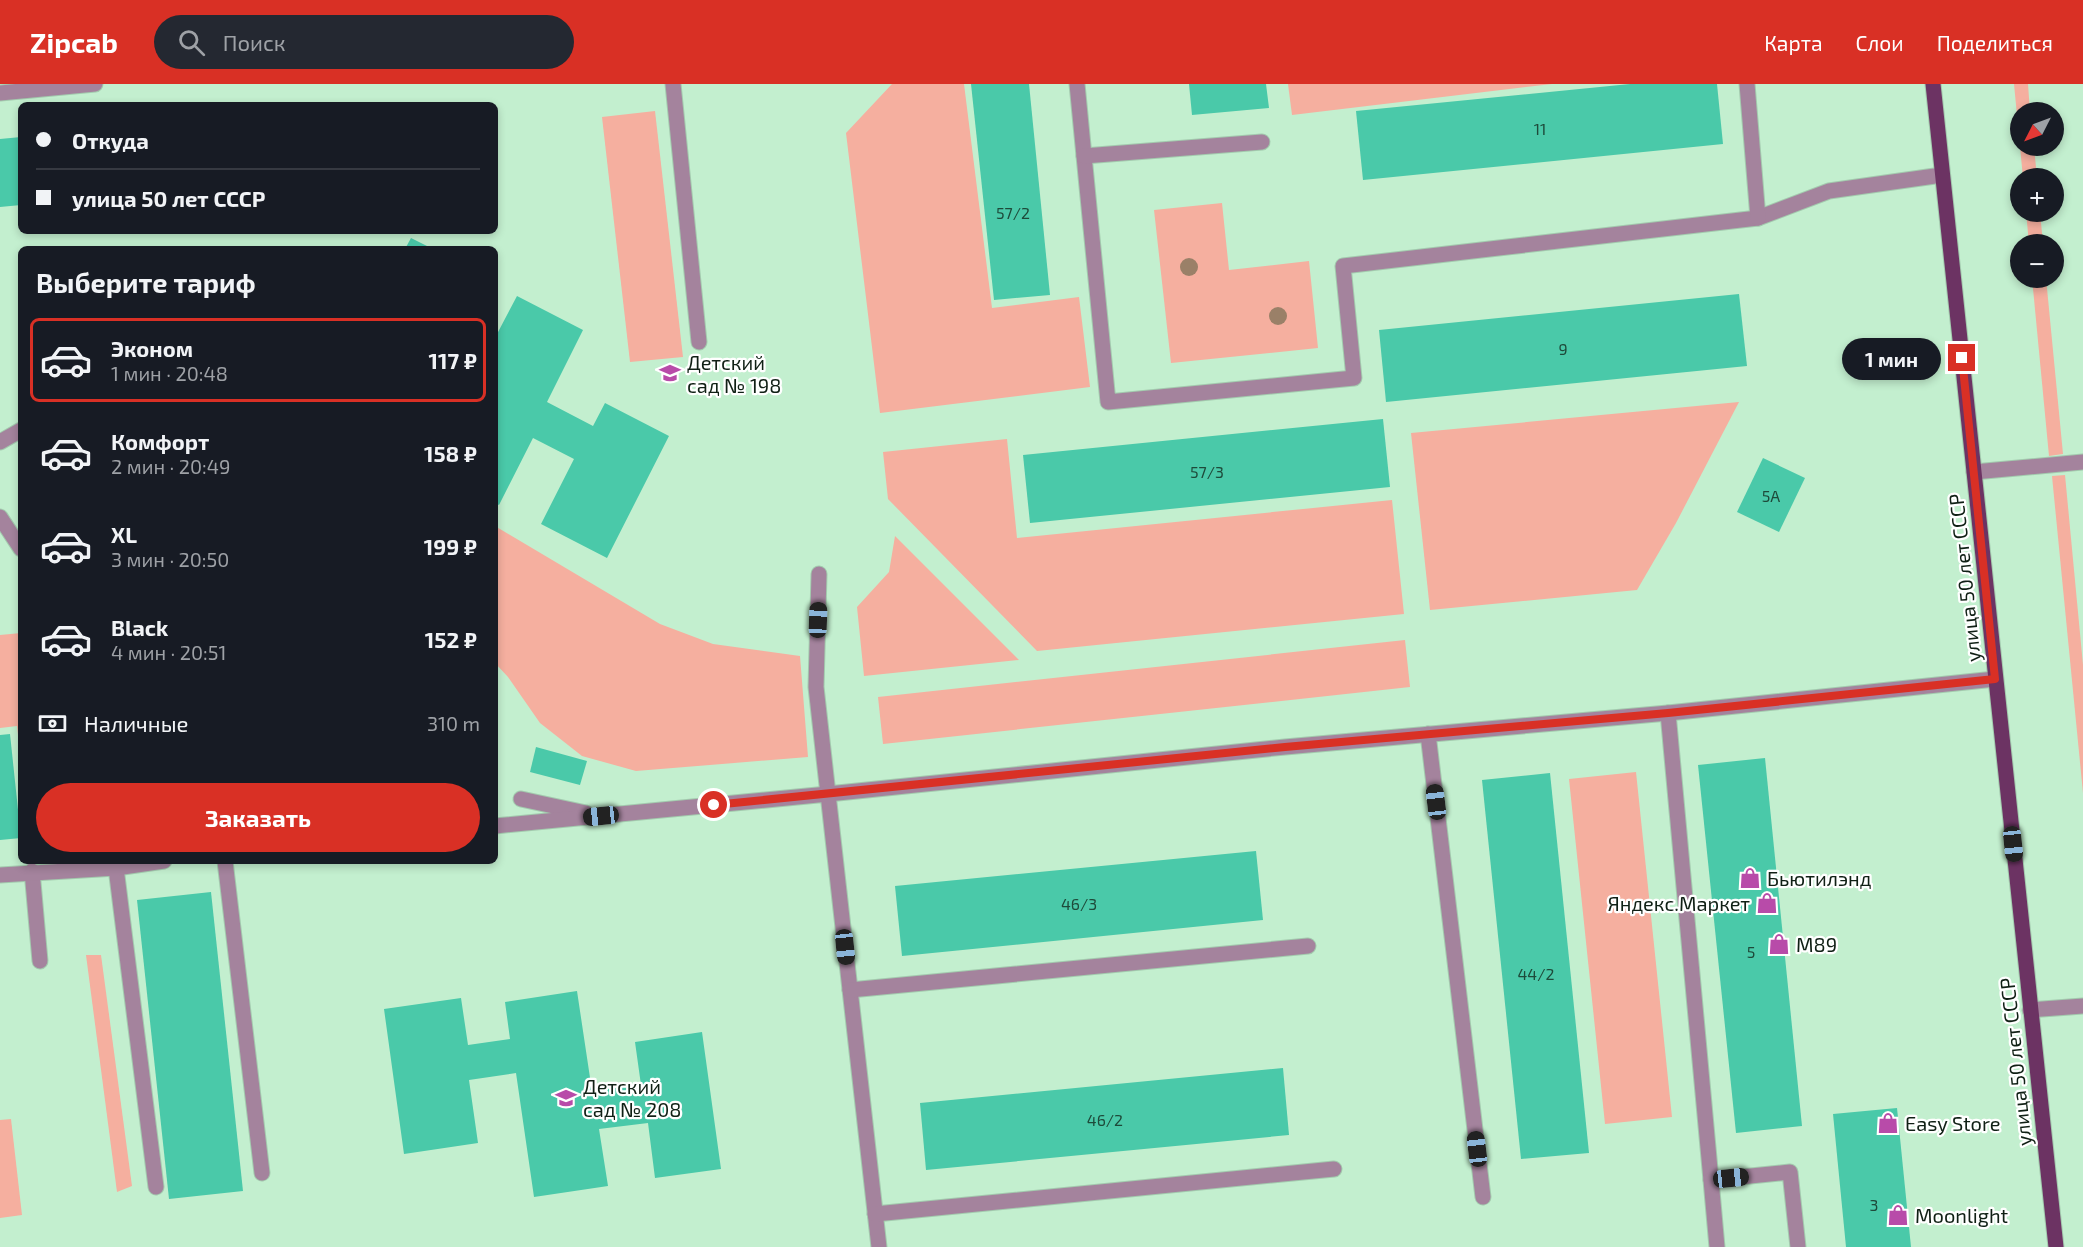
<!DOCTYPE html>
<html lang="ru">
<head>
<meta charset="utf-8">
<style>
  :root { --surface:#171b24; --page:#242831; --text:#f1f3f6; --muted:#9ea1a6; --line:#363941; --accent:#d93025 }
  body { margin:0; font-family:"Exo 2",sans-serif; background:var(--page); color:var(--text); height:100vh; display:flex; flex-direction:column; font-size:22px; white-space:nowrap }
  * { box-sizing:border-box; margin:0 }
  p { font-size:20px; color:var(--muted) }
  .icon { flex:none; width:33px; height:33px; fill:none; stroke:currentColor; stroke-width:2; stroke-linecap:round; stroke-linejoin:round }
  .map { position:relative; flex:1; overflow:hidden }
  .drawer { position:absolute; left:18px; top:162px; width:480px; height:618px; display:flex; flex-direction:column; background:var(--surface); border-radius:9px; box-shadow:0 3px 9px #0003 }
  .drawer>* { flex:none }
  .guide { position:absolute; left:18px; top:18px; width:480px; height:132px; border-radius:9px; box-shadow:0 3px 9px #0003; display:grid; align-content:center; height:132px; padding:0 18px; background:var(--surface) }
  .needle { width:39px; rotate:228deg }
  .buttons { position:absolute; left:2010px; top:18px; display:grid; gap:12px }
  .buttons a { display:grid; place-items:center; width:54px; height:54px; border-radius:50%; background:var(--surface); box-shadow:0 3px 9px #0003; font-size:30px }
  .end { position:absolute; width:27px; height:27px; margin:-14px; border:8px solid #d93025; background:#fff; box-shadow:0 0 0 3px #fff }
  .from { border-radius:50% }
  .bubble { position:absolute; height:42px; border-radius:21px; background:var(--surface); box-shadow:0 3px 9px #0003; font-size:20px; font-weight:700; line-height:42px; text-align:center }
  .car { position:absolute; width:18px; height:36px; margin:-18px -9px; border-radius:8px; box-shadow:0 0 4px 2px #0007; background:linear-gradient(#222 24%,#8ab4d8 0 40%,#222 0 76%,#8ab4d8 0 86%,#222 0) }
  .guide b { display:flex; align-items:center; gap:21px; height:57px; font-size:22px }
  .guide b+b { border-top:2px solid var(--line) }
  .guide i { width:15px; height:15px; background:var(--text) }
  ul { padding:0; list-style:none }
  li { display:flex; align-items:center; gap:18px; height:84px; margin:0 12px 9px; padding:0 6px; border:3px solid transparent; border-radius:9px }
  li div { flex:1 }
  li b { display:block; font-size:22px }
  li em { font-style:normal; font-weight:700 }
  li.selected { border-color:var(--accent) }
  li>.icon { width:54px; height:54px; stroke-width:1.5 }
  h2 { padding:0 18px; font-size:27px; line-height:72px }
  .pay { display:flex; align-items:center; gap:15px; height:66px; padding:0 18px; font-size:22px }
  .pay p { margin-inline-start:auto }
  .cta { display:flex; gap:12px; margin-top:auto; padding:12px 18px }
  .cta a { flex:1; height:69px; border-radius:36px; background:var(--accent); color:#fff; font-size:24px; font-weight:700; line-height:69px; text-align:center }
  header { display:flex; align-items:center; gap:36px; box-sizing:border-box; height:84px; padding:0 30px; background:var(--accent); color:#fff }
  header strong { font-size:28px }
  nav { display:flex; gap:33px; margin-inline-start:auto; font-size:21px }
  .search { width:420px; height:54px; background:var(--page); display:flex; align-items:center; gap:15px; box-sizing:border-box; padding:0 21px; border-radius:33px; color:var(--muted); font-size:22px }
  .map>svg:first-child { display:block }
</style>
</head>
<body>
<header>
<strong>Zipcab</strong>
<div class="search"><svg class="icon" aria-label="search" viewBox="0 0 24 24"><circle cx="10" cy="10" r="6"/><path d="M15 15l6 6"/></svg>Поиск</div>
<nav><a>Карта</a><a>Слои</a><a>Поделиться</a></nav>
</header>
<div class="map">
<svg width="2083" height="1163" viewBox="0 0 2083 1163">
  <rect width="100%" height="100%" fill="#c3efcf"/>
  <!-- green -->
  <g fill="#f5af9f">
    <path d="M892,0h72l28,224 87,-11 11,90 -210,26 -34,-280z"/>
    <path d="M1288,0h264l-260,31z"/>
    <path d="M2014,0h14l2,28h-10v34h14l3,32h-14z"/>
    <path d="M655,27l28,246 -53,5 -28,-245z"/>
    <path d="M1222,119l7,67 80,-9 9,87 -147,15 -17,-153z"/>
    <path d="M2026,128h14l3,32h-14z"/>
    <path d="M2032,194h14l17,176 -14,2z"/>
    <path d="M1739,318l-63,121 -39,67 -207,20 -19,-177z"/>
    <path d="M1007,355l10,99 375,-38 12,114 -367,37 -149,-152 -5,-47z"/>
    <path d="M2065,391l18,190v128l-31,-317z"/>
    <path d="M495,442l165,98 53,20 87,12 8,101 -172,14 -54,-15 -42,-33 -32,-46 -13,-14z"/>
    <path d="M895,452l124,124 -155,16 -7,-69 32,-35z"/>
    <path d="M21,549v129l-4,-36 -17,2v-93z"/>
    <path d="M1405,556l5,47 -527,57 -5,-47z"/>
    <path d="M1636,688l36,345 -67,7 -36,-345z"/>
    <path d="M86,871h15l31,231 -15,6z"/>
    <path d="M11,1035l11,96 -22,3v-98z"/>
  </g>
  <!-- building -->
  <g fill="#4ac9a9">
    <path d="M971,0h58l21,211 -56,5z"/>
    <path d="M1189,0h77l3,24 -77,7z"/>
    <path d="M1630,0h87l6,60 -360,36 -7,-69z"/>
    <path d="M21,53v68l-21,2v-68z"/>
    <path d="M411,154l22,11h-28z"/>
    <path d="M1739,210l8,72 -361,36 -7,-72z"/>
    <path d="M517,212l66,34 -36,72 46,24 12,-23 64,33 -62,122 -66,-34 33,-65 -41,-21 -34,67 -4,-2v-170l2,1z"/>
    <path d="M1383,335l7,68 -360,36 -7,-68z"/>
    <path d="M1763,374l42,20 -26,54 -42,-20z"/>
    <path d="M10,650l11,104 -21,2v-105z"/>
    <path d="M536,663l51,14 -7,24 -50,-13z"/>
    <path d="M1765,674l37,368 -66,7 -38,-368z"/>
    <path d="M1550,689l39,380 -68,6 -39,-379z"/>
    <path d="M1256,767l7,69 -361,36 -7,-70z"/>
    <path d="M211,808l32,299 -74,8 -32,-299z"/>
    <path d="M577,907l15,100 49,-6 -6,-43 67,-10 19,137 -66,9 -7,-55 -49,6 9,57 -74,11 -18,-124 -47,7 9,63 -74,11 -20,-145 77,-11 7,47 42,-6 -5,-37z"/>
    <path d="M1283,984l6,67 -363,35 -6,-67z"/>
    <path d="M1897,1024l14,139h-65l-13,-133z"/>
  </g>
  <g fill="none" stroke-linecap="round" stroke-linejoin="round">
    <defs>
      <g id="minor">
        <path d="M673,0l26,258"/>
        <path d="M1077,0l31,318 246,-24 -11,-112 415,-48 71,-27 113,-16"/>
        <path d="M1747,0l11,134"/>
        <path d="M0,9l95,-9"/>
        <path d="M1084,72l178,-14"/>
        <path d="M0,358l21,-12"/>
        <path d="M1974,388l109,-10"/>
        <path d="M0,433l21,32"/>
        <path d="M819,490l-3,113 12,107 457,-47 383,-34 327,-34"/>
        <path d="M1668,629l43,467 79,-8 8,75"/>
        <path d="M1428,650l55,463"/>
        <path d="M521,715l65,14"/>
        <path d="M495,742l333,-32 51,453"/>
        <path d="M225,777l37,312"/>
        <path d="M116,784l40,319"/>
        <path d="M32,787l8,90"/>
        <path d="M0,791l116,-7 48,-7"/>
        <path d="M850,906l458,-44"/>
        <path d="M2030,926l53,-4"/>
        <path d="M1711,1096l6,67"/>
        <path d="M875,1130l459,-45"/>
      </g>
      <path id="major" d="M1933,0l123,1163"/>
    </defs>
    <!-- minor casing -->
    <use href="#minor" stroke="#a3caae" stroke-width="17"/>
    <!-- major casing -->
    <use href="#major" stroke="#a3caae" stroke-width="17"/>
    <!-- minor -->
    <use href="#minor" stroke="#a4839d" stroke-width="15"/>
    <!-- major -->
    <use href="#major" stroke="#6c3363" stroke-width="15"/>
  </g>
  <!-- trees -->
  <g fill="#9a8068">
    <circle cx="1189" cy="183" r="9"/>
    <circle cx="1278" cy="232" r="9"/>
  </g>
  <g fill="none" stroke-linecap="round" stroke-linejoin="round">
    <!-- route -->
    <path stroke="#d93025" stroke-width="8" d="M714,721l571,-58 383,-34 327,-34 -33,-321"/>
  </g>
  <!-- icons -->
  <defs>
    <symbol id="school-bare" viewBox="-9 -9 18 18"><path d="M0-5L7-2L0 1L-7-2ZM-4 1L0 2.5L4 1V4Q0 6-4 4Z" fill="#b84ba9" stroke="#fff" stroke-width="2.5" paint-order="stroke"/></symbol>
    <symbol id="shop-bare" viewBox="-9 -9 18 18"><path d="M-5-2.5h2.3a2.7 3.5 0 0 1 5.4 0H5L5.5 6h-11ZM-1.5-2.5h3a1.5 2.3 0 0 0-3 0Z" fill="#b84ba9" stroke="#fff" stroke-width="2.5" paint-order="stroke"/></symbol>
  </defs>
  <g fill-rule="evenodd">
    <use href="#school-bare" x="655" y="274" width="30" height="30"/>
    <use href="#shop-bare" x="1735" y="779" width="30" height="30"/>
    <use href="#shop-bare" x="1752" y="804" width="30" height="30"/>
    <use href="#shop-bare" x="1764" y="845" width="30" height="30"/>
    <use href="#school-bare" x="551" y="999" width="30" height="30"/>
    <use href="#shop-bare" x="1873" y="1024" width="30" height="30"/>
    <use href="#shop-bare" x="1883" y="1116" width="30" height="30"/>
  </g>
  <g text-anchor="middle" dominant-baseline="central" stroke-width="4.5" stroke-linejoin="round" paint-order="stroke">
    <!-- number labels -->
    <g font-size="16" fill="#1e4a3a">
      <text x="1540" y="44">11</text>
      <text x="1013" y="128">57/2</text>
      <text x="1563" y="264">9</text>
      <text x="1207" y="387">57/3</text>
      <text x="1771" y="411">5А</text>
      <text x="1079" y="819">46/3</text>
      <text x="1751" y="867">5</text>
      <text x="1536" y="889">44/2</text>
      <text x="1105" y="1035">46/2</text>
      <text x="1874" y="1120">3</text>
    </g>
    <!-- poi labels -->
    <g font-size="20" fill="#102015" stroke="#fff" text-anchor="start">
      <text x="687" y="278">Детский<tspan x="687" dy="23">сад № 198</tspan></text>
      <text x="1767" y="794">Бьютилэнд</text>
      <text x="1750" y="819" text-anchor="end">Яндекс.Маркет</text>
      <text x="1796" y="860">М89</text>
      <text x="583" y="1002">Детский<tspan x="583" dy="23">сад № 208</tspan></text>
      <text x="1905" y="1039">Easy Store</text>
      <text x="1915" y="1131">Moonlight</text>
    </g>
    <!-- street labels -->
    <g font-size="20" fill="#102015" stroke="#fff">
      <text transform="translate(1964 494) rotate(-96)">улица 50 лет СССР</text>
      <text transform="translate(2015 978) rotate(-96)">улица 50 лет СССР</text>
    </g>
  </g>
</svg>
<div class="buttons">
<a><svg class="needle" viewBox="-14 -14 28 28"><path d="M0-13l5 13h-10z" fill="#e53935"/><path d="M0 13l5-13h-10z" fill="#9ea1a6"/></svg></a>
<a>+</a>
<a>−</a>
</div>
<i class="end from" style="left:714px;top:721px"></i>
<i class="end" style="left:1962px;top:274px"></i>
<div class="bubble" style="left:1842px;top:254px;width:99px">1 мин</div>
<i class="car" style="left:818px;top:536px;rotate:2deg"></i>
<i class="car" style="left:1436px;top:718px;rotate:353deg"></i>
<i class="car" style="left:601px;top:732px;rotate:264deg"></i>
<i class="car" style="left:2013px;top:760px;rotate:174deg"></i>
<i class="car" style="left:845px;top:863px;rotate:174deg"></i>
<i class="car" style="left:1477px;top:1065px;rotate:353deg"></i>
<i class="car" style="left:1731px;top:1094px;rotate:84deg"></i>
<div class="guide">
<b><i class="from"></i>Откуда</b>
<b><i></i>улица 50 лет СССР</b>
</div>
<section class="drawer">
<h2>Выберите тариф</h2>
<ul>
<li class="selected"><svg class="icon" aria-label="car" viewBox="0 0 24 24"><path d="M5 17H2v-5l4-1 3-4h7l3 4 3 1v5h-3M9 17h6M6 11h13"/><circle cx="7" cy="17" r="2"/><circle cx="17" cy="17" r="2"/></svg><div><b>Эконом</b><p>1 мин · 20:48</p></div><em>117 ₽</em></li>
<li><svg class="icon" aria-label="car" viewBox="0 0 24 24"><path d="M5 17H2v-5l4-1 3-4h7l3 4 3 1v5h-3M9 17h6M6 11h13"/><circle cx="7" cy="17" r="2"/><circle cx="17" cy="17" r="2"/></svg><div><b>Комфорт</b><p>2 мин · 20:49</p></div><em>158 ₽</em></li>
<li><svg class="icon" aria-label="car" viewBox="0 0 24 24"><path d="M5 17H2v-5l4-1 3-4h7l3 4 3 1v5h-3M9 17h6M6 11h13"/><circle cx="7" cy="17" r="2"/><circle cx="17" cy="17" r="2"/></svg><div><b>XL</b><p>3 мин · 20:50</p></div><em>199 ₽</em></li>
<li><svg class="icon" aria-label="car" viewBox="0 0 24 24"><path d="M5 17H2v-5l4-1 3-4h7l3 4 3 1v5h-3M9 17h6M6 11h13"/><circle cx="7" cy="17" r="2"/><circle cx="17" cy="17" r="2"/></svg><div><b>Black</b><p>4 мин · 20:51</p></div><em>152 ₽</em></li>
</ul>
<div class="pay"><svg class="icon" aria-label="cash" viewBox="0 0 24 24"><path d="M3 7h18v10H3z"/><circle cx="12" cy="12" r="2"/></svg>Наличные<p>310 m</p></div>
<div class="cta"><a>Заказать</a></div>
</section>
</div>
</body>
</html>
